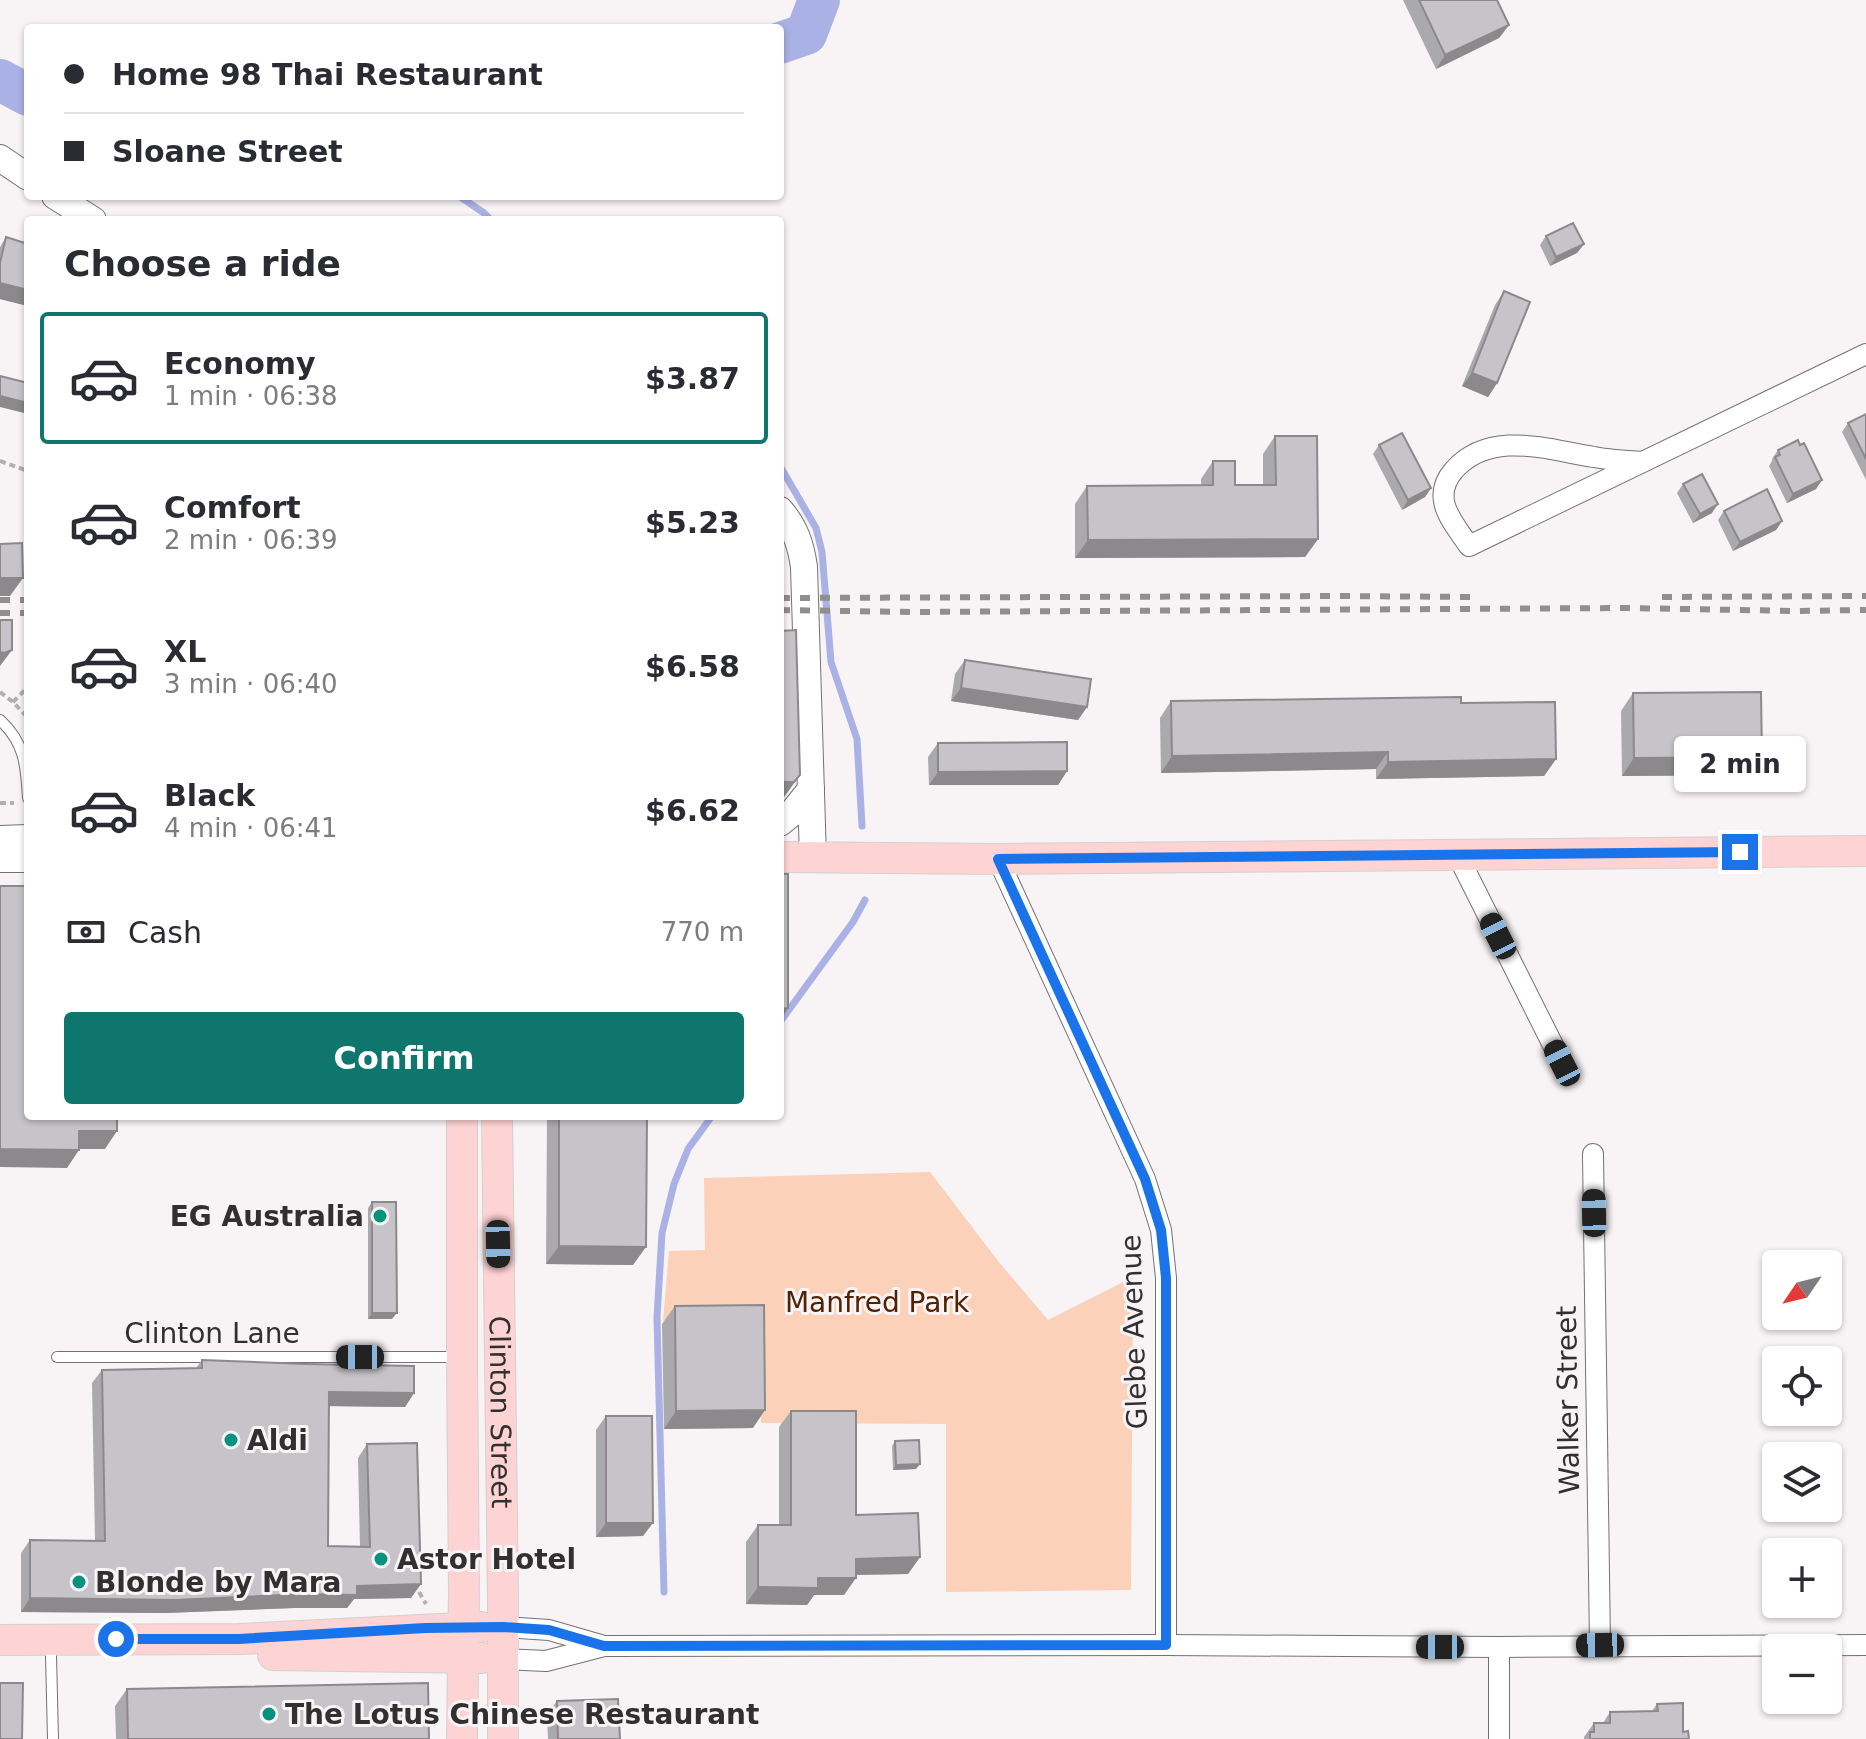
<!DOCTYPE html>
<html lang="en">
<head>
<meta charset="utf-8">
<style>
  :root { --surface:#fff; --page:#f2f2f3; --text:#2b2b33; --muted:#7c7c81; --line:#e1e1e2; --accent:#0f766e }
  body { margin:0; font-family:"DejaVu Sans",sans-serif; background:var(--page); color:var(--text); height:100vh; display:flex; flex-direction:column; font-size:30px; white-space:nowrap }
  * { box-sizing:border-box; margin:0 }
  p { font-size:26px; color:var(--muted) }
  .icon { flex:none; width:44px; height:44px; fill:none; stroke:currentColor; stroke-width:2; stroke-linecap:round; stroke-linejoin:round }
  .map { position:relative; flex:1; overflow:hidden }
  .panel { position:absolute; left:24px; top:216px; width:760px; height:904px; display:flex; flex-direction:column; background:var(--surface); border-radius:8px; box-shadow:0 2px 6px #0004 }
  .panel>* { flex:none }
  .banner { position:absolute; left:24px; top:24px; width:760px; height:176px; border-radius:8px; box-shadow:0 2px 6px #0004; display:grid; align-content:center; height:176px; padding:0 40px; background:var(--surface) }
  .needle { width:52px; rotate:235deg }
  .tools { position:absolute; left:1762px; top:1250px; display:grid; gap:16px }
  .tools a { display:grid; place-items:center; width:80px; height:80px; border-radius:8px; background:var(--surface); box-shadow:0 2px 6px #0004; font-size:40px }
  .end { position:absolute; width:36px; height:36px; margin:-18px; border:10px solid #1a73e8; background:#fff; box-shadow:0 0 0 4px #fff }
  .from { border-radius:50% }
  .bubble { position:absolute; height:56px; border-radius:8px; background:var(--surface); box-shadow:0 2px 6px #0004; font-size:26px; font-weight:800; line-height:56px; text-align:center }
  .car { position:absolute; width:24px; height:48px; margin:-24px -12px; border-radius:10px; box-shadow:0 0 6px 2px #0007; background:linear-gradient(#222 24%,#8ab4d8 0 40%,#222 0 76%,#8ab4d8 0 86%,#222 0) }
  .banner b { display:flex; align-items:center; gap:28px; height:76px; font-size:30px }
  .banner b+b { border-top:2px solid var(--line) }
  .banner i { width:20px; height:20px; background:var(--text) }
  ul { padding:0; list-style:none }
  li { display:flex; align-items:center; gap:24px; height:132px; margin:0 16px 12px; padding:0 24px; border:4px solid transparent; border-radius:8px }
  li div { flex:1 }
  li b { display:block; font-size:30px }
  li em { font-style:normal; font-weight:800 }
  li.active { border-color:var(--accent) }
  li>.icon { width:72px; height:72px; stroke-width:1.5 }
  h2 { padding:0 40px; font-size:36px; line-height:96px }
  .pay { display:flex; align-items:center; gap:20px; height:88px; padding:0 40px; font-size:30px }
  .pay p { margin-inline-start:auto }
  .button { display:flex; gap:16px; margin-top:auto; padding:16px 40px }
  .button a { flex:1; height:92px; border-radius:8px; background:var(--accent); color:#fff; font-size:32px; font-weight:800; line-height:92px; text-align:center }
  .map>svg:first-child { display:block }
</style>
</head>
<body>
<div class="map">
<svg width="1866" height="1739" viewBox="0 0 1866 1739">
  <rect width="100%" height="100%" fill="#f8f3f5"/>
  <!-- green -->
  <path fill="#fbd1b9" d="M930,1172l68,89 50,59 85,-43 -2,313 -185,2v-168l-185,-1 -5,-102h-93l6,-70 36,-1 -1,-72z"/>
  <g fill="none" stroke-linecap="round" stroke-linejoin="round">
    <!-- stream -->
    <g stroke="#aab1e5" stroke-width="7">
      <path d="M459,196l25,17 7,7"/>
      <path d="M780,466l36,62 6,24 9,110 26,77 5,87"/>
      <path d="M780,1022l73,-100 12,-22"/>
      <path d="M664,1592l-7,-275 5,-84 12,-49 14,-35 24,-33"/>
    </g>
    <!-- river -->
    <g stroke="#aab1e5" stroke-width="42">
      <path d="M780,43l26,-9 13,-34"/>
      <path d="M0,80l28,15"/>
    </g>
    <defs>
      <g id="lane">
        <path d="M0,720c25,23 26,45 28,78"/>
        <path d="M57,1357h403"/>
        <path d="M51,1655l2,84"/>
      </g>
      <g id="street">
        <path d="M1643,462c-17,-1 -33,-2 -49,-5 -46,-7 -103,-28 -140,13 -24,28 -2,51 15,76l397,-192"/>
        <path d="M1457,854l105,209"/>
        <path d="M998,859l147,320 16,51 5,48v367"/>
        <path d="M1593,1154l7,491"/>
        <path d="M503,1627l46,3 52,15"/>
        <path d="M503,1659l43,2 58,-15 562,-1 333,2 367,-2"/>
        <path d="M1499,1739v-92"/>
      </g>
      <g id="secondary">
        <path d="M0,158l28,19"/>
        <path d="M55,196l38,24"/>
        <path d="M780,510c15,17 21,35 24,57l9,291"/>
        <path d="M780,823l11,-9 20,-25"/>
        <path d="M0,839l28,-1"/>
        <path d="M0,859h28"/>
      </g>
      <g id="primary">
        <path d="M780,857l218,2 868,-8"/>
        <path id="s1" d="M497,1116l6,484v139"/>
        <path d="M0,1640l239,-1 242,-12"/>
        <path d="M273,1655l208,3"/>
        <path d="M462,1739l2,-145 -2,-237v-241"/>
      </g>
    </defs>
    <!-- lane casing -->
    <use href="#lane" stroke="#757173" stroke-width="12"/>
    <!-- street casing -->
    <use href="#street" stroke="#757173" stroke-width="22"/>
    <!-- secondary casing -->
    <use href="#secondary" stroke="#757173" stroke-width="28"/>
    <!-- primary casing -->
    <use href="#primary" stroke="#d2d1d1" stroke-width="32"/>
    <!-- path -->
    <g stroke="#b3afb1" stroke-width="4" stroke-dasharray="6 4" stroke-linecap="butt">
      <path d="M0,461l28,10"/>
      <path d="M0,692l13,10 15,16"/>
      <path d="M13,702l15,-15"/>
      <path d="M0,803h14"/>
      <path d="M419,1592l7,12"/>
    </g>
    <!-- lane -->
    <use href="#lane" stroke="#fff" stroke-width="10"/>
    <!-- street -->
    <use href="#street" stroke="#fff" stroke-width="20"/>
    <!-- secondary -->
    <use href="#secondary" stroke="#fff" stroke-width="26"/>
    <!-- primary -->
    <use href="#primary" stroke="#fed3d3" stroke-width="30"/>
    <!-- rail -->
    <g stroke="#918e8f" stroke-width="6" stroke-dasharray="10 10" stroke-linecap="butt">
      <path d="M1662,597l204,-1"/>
      <path d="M780,598l556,-2 138,1"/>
      <path d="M0,600h28"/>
      <path d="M780,610l130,2 717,-4 168,3 71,-1"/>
      <path d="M0,613h28"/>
    </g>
  </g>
  <!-- wall -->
  <g fill="#aaa9ac">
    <path d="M1403,0h94l12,25 -10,13 -63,31z"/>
    <path d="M1546,236l38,8 -7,9 -27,13 -10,-21z"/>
    <path d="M6,237l22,7v62l-28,-7v-52z"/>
    <path d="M1504,291l-7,92 -9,14 -26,-11 33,-81z"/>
    <path d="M28,326v20l-4,-1z"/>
    <path d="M1866,414v66l-24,-48 6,-9z"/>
    <path d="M1275,436l43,103 -13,18 -230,1v-54l12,-18 114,-1v-6l12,-18 22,24h28v-31z"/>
    <path d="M1379,445l52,43 -6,9 -23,13 -29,-56z"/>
    <path d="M1778,450l38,39 -29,14 -18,-37 3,-5v-2z"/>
    <path d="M1683,484l29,29 -19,10 -16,-30z"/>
    <path d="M1724,511l58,10 -6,9 -43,21 -15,-31z"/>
    <path d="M965,660l122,47 -9,13 -127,-19 4,-27z"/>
    <path d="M1633,693l117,82 -128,1 -1,-65z"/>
    <path d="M1171,701l290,2 95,56 -12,17 -168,3v-10l-215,4 -1,-55z"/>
    <path d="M938,743l129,28 -9,14h-129l-1,-28z"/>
    <path d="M547,1116h100l-14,149 -87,-1z"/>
    <path d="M372,1202l20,117h-24v-111z"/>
    <path d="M675,1306l78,122 -89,1 -2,-105z"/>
    <path d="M202,1360l212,33 -9,14 -76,-1 -1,140 32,1 -2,-89 9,-14 44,154 -57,1 -7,9h-53l-129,5 -144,-1v-59l9,-13h65l-3,-157 10,-13 94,-2z"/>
    <path d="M791,1411l65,104 64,42 -12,17 -52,1 -12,20h-30l-7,10 -61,-1v-62l12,-17h21v-98z"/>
    <path d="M606,1416l37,120 -47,1v-107z"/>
    <path d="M895,1441l21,28 -23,1 -1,-24z"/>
    <path d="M127,1689l302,50h-313l-1,-33z"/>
    <path d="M557,1701l63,38h-72l-1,-25z"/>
    <path d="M1657,1704l26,28 6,7h-105v-2l10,-14h9l7,-11 42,-1z"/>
  </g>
  <!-- shaded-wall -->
  <g fill="#8b898c">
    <path d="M1509,25l-10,13 -63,31 9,-14z"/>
    <path d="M1584,244l-7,9 -27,13 6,-9z"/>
    <path d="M0,283l28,7v16l-28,-7z"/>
    <path d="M1472,373l25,10 -9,14 -26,-11z"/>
    <path d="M0,396l28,7v11l-28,-7z"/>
    <path d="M1822,480l-6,9 -29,14 6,-9z"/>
    <path d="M1431,488l-6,9 -23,13 6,-10z"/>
    <path d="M1718,504l-6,9 -19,10 7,-9z"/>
    <path d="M1782,521l-6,9 -43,21 7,-9z"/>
    <path d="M1318,539l-13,18 -230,1 13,-18z"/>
    <path d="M0,578h23l-13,18h-10z"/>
    <path d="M12,650l-12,16v-14z"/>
    <path d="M961,688l126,19 -9,13 -127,-19z"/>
    <path d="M1388,752l-12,17 -215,4 11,-17z"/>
    <path d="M1762,757l-12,18 -128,1 12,-18z"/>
    <path d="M1556,759l-12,17 -168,3 12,-17z"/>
    <path d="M1067,771l-9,14h-129l9,-13z"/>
    <path d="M800,775l-18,25h-2v-18z"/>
    <path d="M788,1008l-8,13v-12z"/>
    <path d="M79,1131h38l-12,18h-38z"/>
    <path d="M0,1149l79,1 -12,18 -67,-1z"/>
    <path d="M559,1246l87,1 -13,18 -87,-1z"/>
    <path d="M372,1313h25l-5,6h-24z"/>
    <path d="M329,1392l85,1 -9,14 -85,-1z"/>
    <path d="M765,1410l-12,18 -89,1 12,-18z"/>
    <path d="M920,1464l-4,5 -23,1 3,-5z"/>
    <path d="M606,1523h47l-10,13 -47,1z"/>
    <path d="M920,1557l-12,17 -64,1 12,-16z"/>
    <path d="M818,1578h38l-12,17h-30l-7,10 -61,-1 12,-17z"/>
    <path d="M421,1584l-10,14 -57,1 -7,9h-53l-129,5 -144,-1 9,-14 327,-12z"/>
  </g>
  <!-- building -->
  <g fill="#c6c4c8" stroke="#8b898c" stroke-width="2">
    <path d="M1419,0h78l12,25 -64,30z"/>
    <path d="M1573,223l11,21 -28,13 -10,-21z"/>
    <path d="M6,237l22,7v46l-28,-7v-20z"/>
    <path d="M1504,291l26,11 -33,81 -25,-10z"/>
    <path d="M0,376l28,7v20l-28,-7z"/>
    <path d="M1866,414v45l-18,-36z"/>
    <path d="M1402,433l29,55 -23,12 -29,-55z"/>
    <path d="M1275,436h42l1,103 -230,1 -1,-54 126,-1v-24h22v24h41z"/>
    <path d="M1798,440l2,5 4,-2 18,37 -29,14 -18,-37 5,-2 -2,-5z"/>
    <path d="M1702,474l16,30 -18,10 -17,-30z"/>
    <path d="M1767,489l15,32 -42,21 -16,-31z"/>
    <path d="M22,543l1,35h-23v-34z"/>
    <path d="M0,620h12v30l-8,3 -4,-1z"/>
    <path d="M796,630l4,145 -6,7h-14v-151z"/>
    <path d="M965,660l126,19 -4,28 -126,-19z"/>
    <path d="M1761,692l1,65 -128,1 -1,-65z"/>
    <path d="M1461,697v6l94,-1 1,57 -168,3v-10l-216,4 -1,-55z"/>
    <path d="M1067,742v29l-129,1v-29z"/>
    <path d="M780,874h8v134l-8,1z"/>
    <path d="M0,886h28v230h89v15h-38v19l-79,-1z"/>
    <path d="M559,1116h88l-1,131 -87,-1z"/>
    <path d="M372,1202h24l1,111h-25z"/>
    <path d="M764,1305l1,105 -89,1 -1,-105z"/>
    <path d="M202,1360l104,4 108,2v27l-85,-1 -1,154 42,1 -3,-103 50,-1 4,141 -64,2v9l-53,-1 -129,6 -145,-2v-58l75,1 -3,-171 100,-2z"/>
    <path d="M791,1411h65v104l62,-2 2,44 -64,2v19h-38v10l-60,-1v-62h33z"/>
    <path d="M606,1416h46l1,107h-47z"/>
    <path d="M919,1440l1,24 -24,1 -1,-24z"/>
    <path d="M0,1683h23l-1,56h-22z"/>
    <path d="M428,1683l1,56h-301l-1,-50z"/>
    <path d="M618,1699l2,40h-62l-1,-38z"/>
    <path d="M1683,1703v29l5,-1 1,8h-99v-7h4v-9h16v-11l48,-1 -1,-7z"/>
  </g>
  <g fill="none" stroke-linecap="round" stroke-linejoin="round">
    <!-- route -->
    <path stroke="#1a73e8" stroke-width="10" d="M116,1639h123l186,-11 78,-1 46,3 55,16 562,-1v-367l-5,-48 -16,-51 -147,-320 742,-7"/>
  </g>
  <!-- markers -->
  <g fill="#059380" stroke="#f8f3f5" stroke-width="3">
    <circle cx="380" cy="1216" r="8"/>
    <circle cx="231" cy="1440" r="8"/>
    <circle cx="381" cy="1559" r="8"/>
    <circle cx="79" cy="1582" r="8"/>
    <circle cx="269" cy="1714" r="8"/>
  </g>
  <g text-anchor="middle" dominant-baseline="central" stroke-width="6" stroke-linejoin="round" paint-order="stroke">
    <!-- poi labels -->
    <g font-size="28" font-weight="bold" fill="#312f30" stroke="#f8f3f5" text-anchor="start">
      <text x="364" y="1216" text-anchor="end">EG Australia</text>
      <text x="247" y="1440">Aldi</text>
      <text x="397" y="1559">Astor Hotel</text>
      <text x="95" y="1582">Blonde by Mara</text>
      <text x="285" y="1714">The Lotus Chinese Restaurant</text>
    </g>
    <!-- park labels -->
    <g font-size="28" fill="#522200" stroke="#f8f3f5">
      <text x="877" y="1302">Manfred Park</text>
    </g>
    <!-- street labels -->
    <g font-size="28" fill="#312f30" stroke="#f8f3f5">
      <text transform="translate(1134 1332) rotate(-92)">Glebe Avenue</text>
      <text x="212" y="1333">Clinton Lane</text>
      <text transform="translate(1568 1400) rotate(-91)">Walker Street</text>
      <text stroke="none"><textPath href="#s1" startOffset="296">Clinton Street</textPath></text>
    </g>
  </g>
</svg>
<div class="tools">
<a><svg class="needle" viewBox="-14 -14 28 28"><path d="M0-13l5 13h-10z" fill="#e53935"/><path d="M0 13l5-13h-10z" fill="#7c7c81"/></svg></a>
<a><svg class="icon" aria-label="locate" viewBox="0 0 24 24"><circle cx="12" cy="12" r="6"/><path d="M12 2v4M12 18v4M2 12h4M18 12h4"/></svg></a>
<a><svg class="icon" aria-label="layers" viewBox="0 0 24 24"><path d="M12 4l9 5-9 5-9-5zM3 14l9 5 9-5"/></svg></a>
<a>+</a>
<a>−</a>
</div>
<i class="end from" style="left:116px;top:1639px"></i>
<i class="end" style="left:1740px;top:852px"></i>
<div class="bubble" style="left:1674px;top:736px;width:132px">2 min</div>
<i class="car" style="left:1498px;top:936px;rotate:333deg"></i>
<i class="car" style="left:1562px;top:1063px;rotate:333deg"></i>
<i class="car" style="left:1594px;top:1213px;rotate:359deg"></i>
<i class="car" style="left:498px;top:1244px;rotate:179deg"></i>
<i class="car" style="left:360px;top:1357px;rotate:270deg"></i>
<i class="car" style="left:1600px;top:1645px;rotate:269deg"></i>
<i class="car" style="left:1440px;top:1647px;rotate:270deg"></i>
<div class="banner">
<b><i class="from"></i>Home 98 Thai Restaurant</b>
<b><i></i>Sloane Street</b>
</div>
<section class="panel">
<h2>Choose a ride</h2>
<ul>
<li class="active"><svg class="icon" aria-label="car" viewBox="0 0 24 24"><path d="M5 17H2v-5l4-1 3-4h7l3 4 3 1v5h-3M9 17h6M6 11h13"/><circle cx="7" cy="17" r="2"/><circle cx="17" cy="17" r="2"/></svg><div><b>Economy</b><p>1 min · 06:38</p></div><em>$3.87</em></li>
<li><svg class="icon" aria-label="car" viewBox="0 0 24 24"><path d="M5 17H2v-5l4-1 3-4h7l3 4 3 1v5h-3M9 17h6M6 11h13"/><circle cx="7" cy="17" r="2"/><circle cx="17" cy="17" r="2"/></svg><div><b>Comfort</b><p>2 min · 06:39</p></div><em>$5.23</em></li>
<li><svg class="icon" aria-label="car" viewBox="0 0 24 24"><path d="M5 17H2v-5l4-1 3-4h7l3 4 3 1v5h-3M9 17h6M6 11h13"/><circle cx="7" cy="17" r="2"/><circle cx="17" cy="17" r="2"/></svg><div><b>XL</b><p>3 min · 06:40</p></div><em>$6.58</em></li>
<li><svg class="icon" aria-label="car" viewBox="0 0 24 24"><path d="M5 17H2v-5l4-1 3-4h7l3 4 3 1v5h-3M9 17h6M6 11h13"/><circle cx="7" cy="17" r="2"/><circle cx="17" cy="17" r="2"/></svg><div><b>Black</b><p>4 min · 06:41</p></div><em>$6.62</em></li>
</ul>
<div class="pay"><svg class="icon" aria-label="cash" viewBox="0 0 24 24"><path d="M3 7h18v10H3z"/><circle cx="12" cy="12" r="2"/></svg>Cash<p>770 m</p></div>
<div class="button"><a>Confirm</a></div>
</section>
</div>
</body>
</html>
